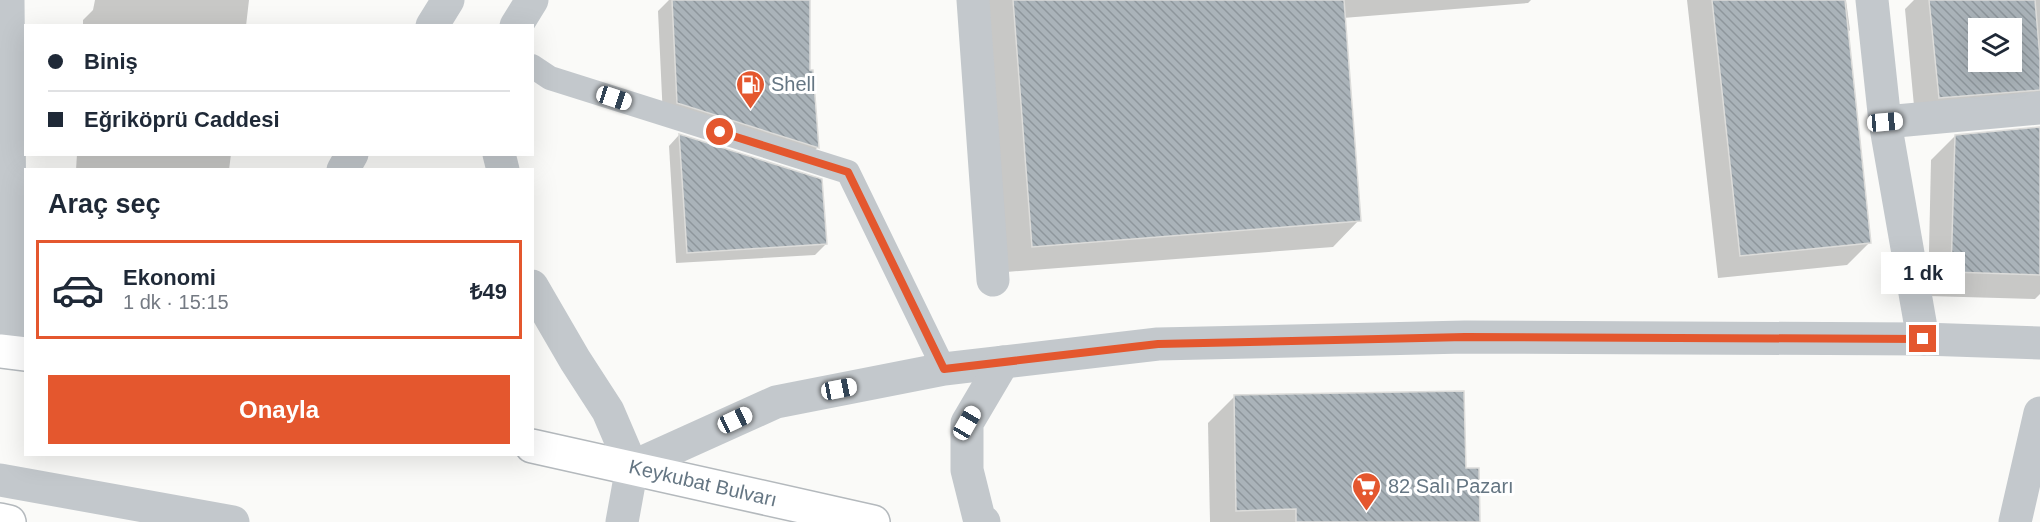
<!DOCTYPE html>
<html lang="tr">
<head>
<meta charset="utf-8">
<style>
  :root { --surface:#fff; --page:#f6f6f7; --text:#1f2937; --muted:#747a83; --line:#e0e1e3; --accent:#e4572e }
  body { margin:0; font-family:Helvetica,sans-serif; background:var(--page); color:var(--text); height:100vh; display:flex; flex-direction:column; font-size:22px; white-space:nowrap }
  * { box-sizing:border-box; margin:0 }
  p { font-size:20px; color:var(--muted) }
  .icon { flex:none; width:33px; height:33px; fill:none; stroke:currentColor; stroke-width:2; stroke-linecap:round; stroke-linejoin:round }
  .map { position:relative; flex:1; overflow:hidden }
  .panel { position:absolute; left:24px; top:168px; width:510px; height:288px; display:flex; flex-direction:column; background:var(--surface); border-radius:0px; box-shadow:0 6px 24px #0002 }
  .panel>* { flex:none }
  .guide { position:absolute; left:24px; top:24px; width:510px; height:132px; border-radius:0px; box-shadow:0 6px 24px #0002; display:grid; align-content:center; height:132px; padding:0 24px; background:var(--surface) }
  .buttons { position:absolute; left:1968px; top:18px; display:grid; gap:12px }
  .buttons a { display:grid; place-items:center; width:54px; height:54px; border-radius:0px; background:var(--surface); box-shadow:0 6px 24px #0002; font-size:30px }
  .end { position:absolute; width:27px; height:27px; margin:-14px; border:8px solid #e4572e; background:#fff; box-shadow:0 0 0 3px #fff }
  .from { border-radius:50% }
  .bubble { position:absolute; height:42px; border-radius:0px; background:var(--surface); box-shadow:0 6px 24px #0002; font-size:20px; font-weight:700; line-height:42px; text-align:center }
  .car { position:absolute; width:18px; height:36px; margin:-18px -9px; border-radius:8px; box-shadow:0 0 4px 2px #0007; background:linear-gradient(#fff 24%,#345 0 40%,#fff 0 76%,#345 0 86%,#fff 0) }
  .guide b { display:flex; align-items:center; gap:21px; height:57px; font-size:22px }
  .guide b+b { border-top:2px solid var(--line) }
  .guide i { width:15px; height:15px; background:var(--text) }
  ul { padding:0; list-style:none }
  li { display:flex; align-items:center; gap:18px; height:99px; margin:0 12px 9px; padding:0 12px; border:3px solid transparent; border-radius:0px }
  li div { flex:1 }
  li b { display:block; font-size:22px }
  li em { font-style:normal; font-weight:700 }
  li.selected { border-color:var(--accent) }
  li>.icon { width:54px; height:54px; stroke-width:1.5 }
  h2 { padding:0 24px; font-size:27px; line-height:72px }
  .button { display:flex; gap:12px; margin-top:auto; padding:12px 24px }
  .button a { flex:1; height:69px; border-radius:0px; background:var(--accent); color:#fff; font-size:24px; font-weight:700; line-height:69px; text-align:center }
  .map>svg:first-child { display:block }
</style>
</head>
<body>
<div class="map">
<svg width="2040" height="522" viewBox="0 0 2040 522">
  <defs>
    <pattern id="building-back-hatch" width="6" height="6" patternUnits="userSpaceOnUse" patternTransform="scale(1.5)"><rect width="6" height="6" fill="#aab3b9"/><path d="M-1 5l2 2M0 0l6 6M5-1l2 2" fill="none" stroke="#8e969c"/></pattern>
  </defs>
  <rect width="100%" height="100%" fill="#fafaf8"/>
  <!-- shadow -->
  <g fill="#0003" fill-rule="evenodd">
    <path d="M95,0h154l-3,26h-163v-6l10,-10z"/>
    <path d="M669,0h139v72l10,75 -15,15 -140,-44 -5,-107z"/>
    <path d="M964,0h567l-3,3 -185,15 16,202 -26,27 -327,25z"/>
    <path d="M1687,0h159l4,30 -3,4 23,208 -23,23 -129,13z"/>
    <path d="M1914,0h126v101l-126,5 -9,-97zM1978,28h34v34h-34z"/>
    <path d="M679,135l147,109 -11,11 -139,8 -7,-117z"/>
    <path d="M1955,136l85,4v154l-5,5 -107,-3 3,-136z"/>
    <path d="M77,154h154l-2,16h-153z"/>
    <path d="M1234,397l230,73 14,52h-268l-2,-99z"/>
  </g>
  <!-- building -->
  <g fill="url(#building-back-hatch)" stroke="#dcdcda" stroke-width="1.5" fill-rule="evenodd">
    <path d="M672,0h138v70h3l6,78 -142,-45z"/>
    <path d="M1013,0h331l17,221 -329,26z"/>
    <path d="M1712,0h133l26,243 -131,13z"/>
    <path d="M1929,0h106l5,58v32l-101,8zM1978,28h34v34h-34z"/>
    <path d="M2040,127v148l-89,-3 4,-137z"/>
    <path d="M679,134l143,45 5,65 -140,9z"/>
    <path d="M1464,391l2,77h13l1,54h-184v-13l-60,2 -2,-116z"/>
  </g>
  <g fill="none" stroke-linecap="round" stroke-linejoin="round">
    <defs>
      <g id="highway">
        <path d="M0,351l26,3"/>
        <path d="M532,446l341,76"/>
        <path d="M0,520l9,2"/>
      </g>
    </defs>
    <!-- highway casing -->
    <use href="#highway" stroke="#b4b9bd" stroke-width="36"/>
    <!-- lane -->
    <path stroke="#c3c8cc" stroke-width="24" d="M532,66l18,12 298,94 96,197"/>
    <!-- street -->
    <g stroke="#c3c8cc" stroke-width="33">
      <path d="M8,0l3,352"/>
      <path d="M973,0l20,280"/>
      <path d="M1872,0l13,122 38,217"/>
      <path d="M432,26l16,-26"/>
      <path d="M516,26l16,-26"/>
      <path d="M1885,122l155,-14"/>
      <path d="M499,154l4,16"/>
      <path d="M343,170l9,-16"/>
      <path d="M532,286l43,74 33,51 24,56 -10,55"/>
      <path d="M632,467l144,-65 168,-33 214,-25 307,-7 458,2 117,4"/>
      <path d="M0,480l233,42"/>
      <path d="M984,522l-5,-4 -12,-48v-47l36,-61"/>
      <path d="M2015,522l25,-109"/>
    </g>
    <!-- highway -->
    <use href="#highway" stroke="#fff" stroke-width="33"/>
  </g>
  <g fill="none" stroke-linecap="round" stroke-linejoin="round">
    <!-- route -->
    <path stroke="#e4572e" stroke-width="8" d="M720,132l128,40 96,197 214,-25 307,-7 458,2"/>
  </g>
  <!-- icons -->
  <defs>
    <symbol id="fuel-pin" viewBox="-11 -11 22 30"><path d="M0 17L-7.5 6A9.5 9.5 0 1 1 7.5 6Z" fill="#e4572e" stroke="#fff"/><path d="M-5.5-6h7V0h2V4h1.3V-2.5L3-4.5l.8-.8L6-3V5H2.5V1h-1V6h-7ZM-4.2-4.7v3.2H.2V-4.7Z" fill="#fff"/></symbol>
    <symbol id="supermarket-pin" viewBox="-11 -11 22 30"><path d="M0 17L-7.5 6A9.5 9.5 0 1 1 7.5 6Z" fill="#e4572e" stroke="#fff"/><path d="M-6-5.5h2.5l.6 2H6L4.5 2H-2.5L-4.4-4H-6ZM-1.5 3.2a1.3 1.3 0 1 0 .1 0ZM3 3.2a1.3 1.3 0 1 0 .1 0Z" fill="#fff"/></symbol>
  </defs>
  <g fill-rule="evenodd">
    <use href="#fuel-pin" x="734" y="68" width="33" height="45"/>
    <use href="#supermarket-pin" x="1350" y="470" width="33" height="45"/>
  </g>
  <g text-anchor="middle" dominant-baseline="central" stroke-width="6" stroke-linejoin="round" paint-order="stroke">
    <!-- poi labels -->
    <g font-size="20" fill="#657683" stroke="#fff" text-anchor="start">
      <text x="771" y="84">Shell</text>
      <text x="1388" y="486">82 Salı Pazarı</text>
    </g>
    <!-- street labels -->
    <g font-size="20" fill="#657683" stroke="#fff">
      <text transform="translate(703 483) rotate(13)">Keykubat Bulvarı</text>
    </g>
  </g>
</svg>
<div class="buttons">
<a><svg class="icon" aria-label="layers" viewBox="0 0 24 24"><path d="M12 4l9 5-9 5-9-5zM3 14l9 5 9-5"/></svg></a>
</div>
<i class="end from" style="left:720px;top:132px"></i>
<i class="end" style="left:1923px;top:339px"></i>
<div class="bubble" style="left:1881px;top:252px;width:84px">1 dk</div>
<i class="car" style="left:614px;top:98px;rotate:108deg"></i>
<i class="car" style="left:1885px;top:122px;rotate:85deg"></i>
<i class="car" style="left:839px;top:389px;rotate:79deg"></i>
<i class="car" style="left:735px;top:420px;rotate:65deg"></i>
<i class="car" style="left:967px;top:423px;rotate:30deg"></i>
<div class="guide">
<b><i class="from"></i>Biniş</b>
<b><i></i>Eğriköprü Caddesi</b>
</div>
<section class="panel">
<h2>Araç seç</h2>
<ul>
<li class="selected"><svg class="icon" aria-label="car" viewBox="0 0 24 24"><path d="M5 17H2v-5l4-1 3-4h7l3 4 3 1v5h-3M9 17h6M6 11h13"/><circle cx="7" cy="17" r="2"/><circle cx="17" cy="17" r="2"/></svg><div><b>Ekonomi</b><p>1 dk · 15:15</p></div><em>₺49</em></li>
</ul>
<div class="button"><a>Onayla</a></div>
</section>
</div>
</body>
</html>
